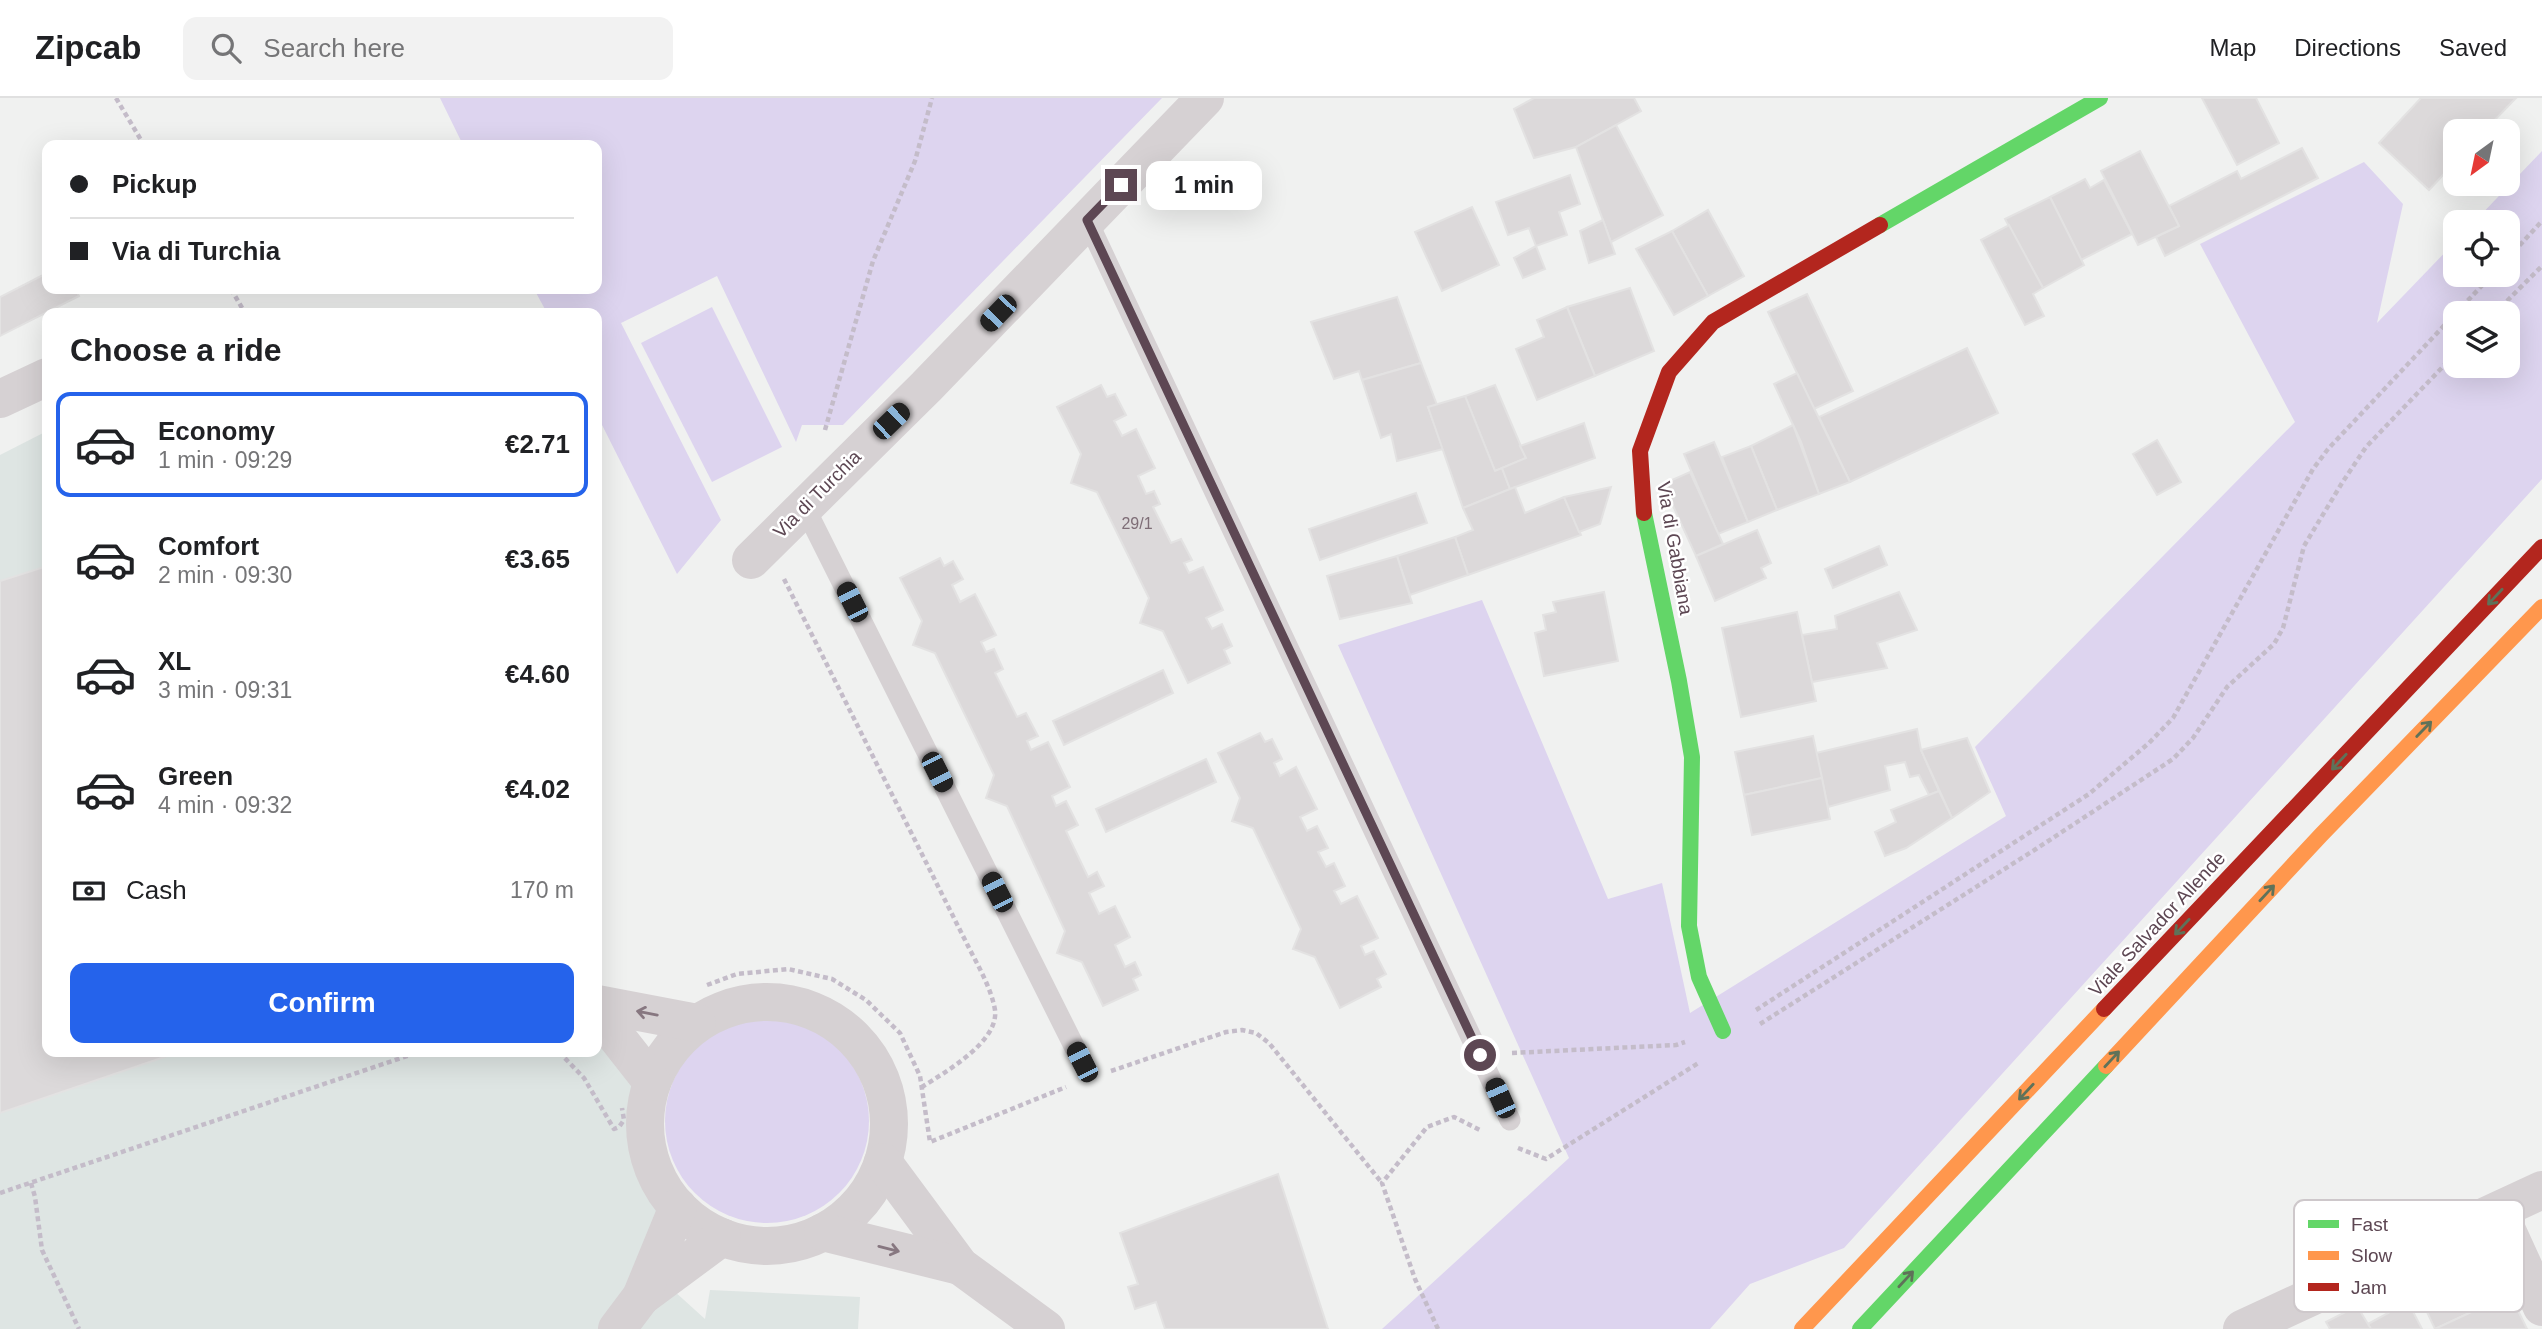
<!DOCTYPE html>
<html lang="en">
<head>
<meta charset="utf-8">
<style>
  :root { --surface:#fff; --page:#f2f2f2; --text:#202124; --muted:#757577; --line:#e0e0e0; --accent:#2563eb }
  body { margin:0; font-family:Helvetica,sans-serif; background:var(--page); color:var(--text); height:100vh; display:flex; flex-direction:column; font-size:26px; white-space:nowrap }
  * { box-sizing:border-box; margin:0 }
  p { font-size:23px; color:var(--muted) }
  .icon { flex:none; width:38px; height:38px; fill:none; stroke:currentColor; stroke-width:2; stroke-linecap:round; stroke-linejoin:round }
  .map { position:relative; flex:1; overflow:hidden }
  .details { position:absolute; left:42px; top:210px; width:560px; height:749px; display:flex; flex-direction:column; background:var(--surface); border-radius:14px; box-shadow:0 7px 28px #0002 }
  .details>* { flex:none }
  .top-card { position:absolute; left:42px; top:42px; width:560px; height:154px; border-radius:14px; box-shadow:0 7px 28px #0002; display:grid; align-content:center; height:154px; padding:0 28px; background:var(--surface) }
  .needle { width:46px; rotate:213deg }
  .tools { position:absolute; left:2443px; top:21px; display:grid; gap:14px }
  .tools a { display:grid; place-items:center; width:77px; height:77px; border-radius:14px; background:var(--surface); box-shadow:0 7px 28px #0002; font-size:35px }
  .end { position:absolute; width:32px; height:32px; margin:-16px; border:9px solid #5d4753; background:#fff; box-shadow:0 0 0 4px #fff }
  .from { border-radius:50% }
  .bubble { position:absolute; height:49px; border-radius:14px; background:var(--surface); box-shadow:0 7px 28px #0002; font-size:23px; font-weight:700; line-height:49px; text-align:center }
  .car { position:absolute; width:21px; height:42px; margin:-21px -10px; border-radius:9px; box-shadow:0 0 5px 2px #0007; background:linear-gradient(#222 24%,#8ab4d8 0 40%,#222 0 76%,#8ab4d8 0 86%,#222 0) }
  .top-card b { display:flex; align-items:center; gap:24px; height:66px; font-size:26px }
  .top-card b+b { border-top:2px solid var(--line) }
  .top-card i { width:18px; height:18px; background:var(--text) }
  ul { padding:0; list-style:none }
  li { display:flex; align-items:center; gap:21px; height:105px; margin:0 14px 10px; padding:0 14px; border:4px solid transparent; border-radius:14px }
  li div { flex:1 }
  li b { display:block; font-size:26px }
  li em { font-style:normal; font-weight:700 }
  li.active { border-color:var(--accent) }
  li>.icon { width:63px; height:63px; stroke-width:1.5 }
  h2 { padding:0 28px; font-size:32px; line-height:84px }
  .pay { display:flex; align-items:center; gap:18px; height:77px; padding:0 28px; font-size:26px }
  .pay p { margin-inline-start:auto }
  .primary-button { display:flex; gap:14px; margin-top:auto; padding:14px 28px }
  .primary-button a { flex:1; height:80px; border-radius:14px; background:var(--accent); color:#fff; font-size:28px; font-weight:700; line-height:80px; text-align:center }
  header { display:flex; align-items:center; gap:42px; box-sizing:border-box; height:98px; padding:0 35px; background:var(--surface); border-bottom:2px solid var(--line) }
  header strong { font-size:33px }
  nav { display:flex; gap:38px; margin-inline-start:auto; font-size:24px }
  .search { width:490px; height:63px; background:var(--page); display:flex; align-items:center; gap:18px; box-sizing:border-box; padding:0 24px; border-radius:14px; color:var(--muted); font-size:26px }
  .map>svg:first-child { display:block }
</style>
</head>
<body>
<header>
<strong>Zipcab</strong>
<div class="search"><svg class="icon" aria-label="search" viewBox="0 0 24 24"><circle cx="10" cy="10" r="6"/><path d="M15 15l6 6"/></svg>Search here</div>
<nav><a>Map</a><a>Directions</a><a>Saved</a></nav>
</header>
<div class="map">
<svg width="2542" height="1231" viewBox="0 0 2542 1231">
  <rect width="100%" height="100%" fill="#f0f1f0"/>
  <!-- commercial -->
  <path fill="#dee5e3" d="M47,333v621h550v-40l50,86 -2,17 2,33 5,16 15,30 -15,77 53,48 5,-29 150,7 -2,32h-858v-874z"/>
  <!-- green -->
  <g fill="#ddd4ef" fill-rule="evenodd">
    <path d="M440,0h722l-319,327h-41l-6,17 -79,-166 -96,47 100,197 -44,54 -80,-159v-102h-50l-13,-24h63v-144h-134z"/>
    <path d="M2542,53v328l-698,769 -94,36 -40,45h-328l187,-171 -231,-513 144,-45 126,299 54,-16 28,130 316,-197 -31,-69 320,-325 -95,-178 164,-82 39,42 -26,119 78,-81v33h53v-53h-34zM2455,215h53v53h-53z"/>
    <path d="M712,209l70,140 -70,35 -71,-139z"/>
    <circle cx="767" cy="1023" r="102"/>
  </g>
  <!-- building -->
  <g fill="#dcd9da" stroke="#e3e2e2" stroke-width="2">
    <path d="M1534,0h100l7,13 -65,36 -42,11 -20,-49z"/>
    <path d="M2202,0h54l23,45 -42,22z"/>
    <path d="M2421,0h95l-32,33h-29v31l-26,28 -50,-47z"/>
    <path d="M1616,27l47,90 -52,27 -35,-95z"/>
    <path d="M2302,50l16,30 -153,78 -9,-19 23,-11 -10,-20 68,-35 4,8z"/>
    <path d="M2140,53l39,75 -41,19 -37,-74z"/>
    <path d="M1226,77l14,13 -14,15 -14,-11z"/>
    <path d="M1570,77l10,29 -21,8 8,23 -31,11 -7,-18 -21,7 -12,-33z"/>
    <path d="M2085,81l5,9 14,-8 28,54 -51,26 -31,-63z"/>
    <path d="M2050,99l34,68 -41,23 -38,-69z"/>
    <path d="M1472,109l27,58 -57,26 -27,-59z"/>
    <path d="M1708,112l36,66 -36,20 -36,-65z"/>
    <path d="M1603,122l12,34 -26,9 -9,-32z"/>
    <path d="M2009,127l34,63 -10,6 11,22 -19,9 -44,-85z"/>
    <path d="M1672,133l36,65 -34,19 -38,-66z"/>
    <path d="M1536,148l9,23 -22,9 -9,-20z"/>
    <path d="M47,175v16h28l4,7 -79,40v-39z"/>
    <path d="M1630,190l24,63 -59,25 -28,-69z"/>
    <path d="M1807,196l46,97 -39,18 -46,-97z"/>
    <path d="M1397,199l24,66 -59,17 -3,-9 -25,8 -23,-57z"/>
    <path d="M1567,209l28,69 -58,24 -21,-51 28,-12 -7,-17z"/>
    <path d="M1967,250l31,65 -148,69 -31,-65z"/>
    <path d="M1421,265l16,42 -9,2 15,42 -46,12 -6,-27 -10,4 -19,-58z"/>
    <path d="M1797,275l53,109 -31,12 -18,-52 -27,-58z"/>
    <path d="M1101,287l6,12 8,-3 11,21 -12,6 8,15 14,-7 19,39 -17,8 8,18 8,-3 6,13 -7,3 18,36 10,-4 11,21 -8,3 5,10 14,-6 20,43 -17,8 6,11 10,-5 10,22 -8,4 6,13 -42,20 -25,-52 -23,-8 9,-25 -52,-106 -26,-9 10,-29 -24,-47z"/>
    <path d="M1495,287l31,73 -31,13 -30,-75z"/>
    <path d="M1465,298l30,75 7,-3 8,21 -47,19 -35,-101z"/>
    <path d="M1584,325l11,35 -85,31 -8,-21 24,-10 -6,-12z"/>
    <path d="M1793,327l26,69 -42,16 -26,-64z"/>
    <path d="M2157,342l24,42 -24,13 -24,-41z"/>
    <path d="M1714,344l34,80 -30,12 -34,-80z"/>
    <path d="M1751,348l26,64 -29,12 -26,-65z"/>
    <path d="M1690,374l33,72 -27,12 -33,-72z"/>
    <path d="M1515,389l10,26 39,-16 17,38 -113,40 -13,-38 18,-7 -10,-22z"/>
    <path d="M1611,389l-11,37 -21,8 -15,-35z"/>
    <path d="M1416,395l11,30 -107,37 -11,-31z"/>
    <path d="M1757,432l14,33 -10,5 5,10 -51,23 -19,-45z"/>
    <path d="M1455,439l13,38 -58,20 -13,-39z"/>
    <path d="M1879,448l8,19 -54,23 -8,-19z"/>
    <path d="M1397,458l15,47 -72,16 -13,-43z"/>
    <path d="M940,460l4,8 9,-5 10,18 -11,6 8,17 15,-8 21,41 -15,7 5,10 8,-3 9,20 -8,4 22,44 9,-4 12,23 -11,5 4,9 17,-8 22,45 -18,9 4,10 10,-5 12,24 -12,6 22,46 9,-5 7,14 -15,7 10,21 16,-8 15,31 -15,8 10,22 10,-5 6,13 -8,4 5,11 -35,16 -21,-44 -25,-9 8,-22 -58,-125 -21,-8 8,-23 -59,-122 -22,-8 9,-24 -22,-43z"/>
    <path d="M47,468v486h132l-179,61v-532z"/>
    <path d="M1604,494l14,69 -74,15 -9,-43 11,-3 -3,-15 13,-3 -3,-10z"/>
    <path d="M1899,494l18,38 -40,13 10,25 -75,14 -10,-47 35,-6 -2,-13z"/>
    <path d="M1797,514l19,89 -75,16 -19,-89z"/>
    <path d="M1163,572l10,23 -109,52 -11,-24z"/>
    <path d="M1917,631l4,21 18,41 -10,4 -10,-20 -9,2 -5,-15 -20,4 5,24 -62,17 -12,-54z"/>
    <path d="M1260,635l5,9 7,-3 10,20 -8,4 6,13 16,-9 21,42 -17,8 7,14 10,-5 11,22 -10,4 8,15 8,-4 11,23 -11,5 7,13 16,-8 21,42 -17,8 4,9 9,-4 12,23 -9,5 4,8 -41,21 -25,-51 -22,-8 8,-20 -48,-101 -21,-7 8,-23 -22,-45z"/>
    <path d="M1813,638l9,42 -78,17 -9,-43z"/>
    <path d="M1967,640l23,54 -38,26 -31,-68z"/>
    <path d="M1206,661l10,23 -110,50 -10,-23z"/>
    <path d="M1822,680l8,41 -78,16 -8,-40z"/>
    <path d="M1939,693l13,27 -46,30 -21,8 -10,-24 21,-10 -5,-12z"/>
    <path d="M1278,1076l50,155h-163l-9,-27 -21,7 -7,-22 10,-3 -18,-51z"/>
    <path d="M2488,1148l22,48 -75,35 -23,-49z"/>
    <path d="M2510,1196l17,35h-92z"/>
    <path d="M2408,1204l14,27h-51l-3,-5z"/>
    <path d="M2357,1208l14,23h-41l-4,-7z"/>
  </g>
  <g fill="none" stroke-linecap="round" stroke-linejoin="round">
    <!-- path -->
    <g stroke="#c4bcc9" stroke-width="4.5" stroke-dasharray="5 3.5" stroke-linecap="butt">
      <path d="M116,0l28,47"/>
      <path d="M2508,160l34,-37"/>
      <path d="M231,191l14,24"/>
      <path d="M2456,215l36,-38"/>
      <path d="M2495,215l47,-47"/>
      <path d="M825,332l48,-169 42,-100 17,-63"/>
      <path d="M784,481l183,365c10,20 24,43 28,66 4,32 -50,62 -73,77"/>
      <path d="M707,887l30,-11 51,-5 44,10 34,21 34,33 20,43 10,66 136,-55"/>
      <path d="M1756,912l333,-216 60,-51 24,-25 140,-249 15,-20 127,-135"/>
      <path d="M1760,926l276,-175 137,-90 20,-21 34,-51 47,-43 9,-16 21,-82 38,-63 24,-36 89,-93"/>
      <path d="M559,954l25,26 30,51 5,-2 5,-7 -2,-12"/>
      <path d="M1512,955l164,-8 9,-3"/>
      <path d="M1111,973l115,-39 16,-2 14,3 13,10 113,140"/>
      <path d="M1518,1050l28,11 154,-97"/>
      <path d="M31,1085l4,14 7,53 37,79"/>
      <path d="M0,1095l419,-141"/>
      <path d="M1438,1231l-23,-50 -33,-96 45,-56 27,-10 28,14"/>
    </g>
    <!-- lane -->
    <g stroke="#d6d1d3" stroke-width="21">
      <path d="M1087,122l423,900"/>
      <path d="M804,408l278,556"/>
    </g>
    <!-- street -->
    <g stroke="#d6d1d3" stroke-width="38">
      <path d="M0,301l47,-22"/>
      <path d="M751,462l175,-173 279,-289"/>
      <circle cx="767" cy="1026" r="122"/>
      <path d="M597,906l100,19"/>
      <path d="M597,914l55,70"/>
      <path d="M883,1064l77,104 86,63"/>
      <path d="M2498,1113l44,96"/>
      <path d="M823,1134l137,34"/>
      <path d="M641,1199l81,-60"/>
      <path d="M617,1231l24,-32 37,-90"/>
      <path d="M2242,1231l300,-139"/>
    </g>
    <!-- fast -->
    <g stroke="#63d668" stroke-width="16">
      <path d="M1880,127l220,-127"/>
      <path d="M1644,415l35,168 13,76 -3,169 10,51 24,54"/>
      <path d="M1860,1231l246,-263"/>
    </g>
    <!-- slow -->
    <g stroke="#ff974d" stroke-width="16">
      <path d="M2106,968l215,-231 221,-228"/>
      <path d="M1802,1231l302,-320"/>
    </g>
    <!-- jam -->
    <g stroke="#b3261e" stroke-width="16">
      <path d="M1644,415l-4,-62 29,-79 44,-50 167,-97"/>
      <path d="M2104,911l438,-462"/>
    </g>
  </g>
  <!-- one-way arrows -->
  <defs><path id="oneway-shaft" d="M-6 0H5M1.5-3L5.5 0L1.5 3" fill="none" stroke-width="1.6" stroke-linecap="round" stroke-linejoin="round" transform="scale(1.75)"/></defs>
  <g stroke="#5f7259">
    <use href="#oneway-shaft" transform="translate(2495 499) rotate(133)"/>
    <use href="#oneway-shaft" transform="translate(2424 631) rotate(-46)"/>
    <use href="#oneway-shaft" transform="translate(2339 664) rotate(133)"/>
    <use href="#oneway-shaft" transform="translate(2267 795) rotate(-47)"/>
    <use href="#oneway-shaft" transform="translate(2182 829) rotate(133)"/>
    <use href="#oneway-shaft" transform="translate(2112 961) rotate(-47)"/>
    <use href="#oneway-shaft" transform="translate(2026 994) rotate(133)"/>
    <use href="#oneway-shaft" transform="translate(1906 1181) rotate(-47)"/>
  </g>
  <g stroke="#877780">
    <use href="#oneway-shaft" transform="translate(647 915) rotate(-169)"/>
    <use href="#oneway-shaft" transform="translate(889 1151) rotate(14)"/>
  </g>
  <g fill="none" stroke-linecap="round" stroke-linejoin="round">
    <!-- route -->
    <path stroke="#5d4753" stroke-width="9" d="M1121,87l-34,35 393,835"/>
  </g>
  <g text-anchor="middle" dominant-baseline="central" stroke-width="5" stroke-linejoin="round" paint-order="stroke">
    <!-- number labels -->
    <g font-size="16" fill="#7e6d76">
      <text x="1137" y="425">29/1</text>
    </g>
    <!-- street labels -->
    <g font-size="19" fill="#5d4753" stroke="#fff">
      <text transform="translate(817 396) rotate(-45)">Via di Turchia</text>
      <text transform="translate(1675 450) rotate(80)">Via di Gabbiana</text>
      <text transform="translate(2157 826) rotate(-47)">Viale Salvador Allende</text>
    </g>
  </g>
  <!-- legend -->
  <rect x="2294" y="1102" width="230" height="112" rx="10" fill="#fff" stroke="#cec8cb" stroke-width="2"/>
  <rect x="2308" y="1122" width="31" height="8" fill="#63d668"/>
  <rect x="2308" y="1153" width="31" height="9" fill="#ff974d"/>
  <rect x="2308" y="1185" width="31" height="8" fill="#b3261e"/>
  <g font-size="19" fill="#5d4753">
    <text x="2351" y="1133">Fast</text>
    <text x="2351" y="1164">Slow</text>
    <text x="2351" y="1196">Jam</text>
  </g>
</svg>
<div class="tools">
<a><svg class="needle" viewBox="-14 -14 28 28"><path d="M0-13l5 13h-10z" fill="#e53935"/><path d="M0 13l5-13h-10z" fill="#757577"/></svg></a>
<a><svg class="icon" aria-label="locate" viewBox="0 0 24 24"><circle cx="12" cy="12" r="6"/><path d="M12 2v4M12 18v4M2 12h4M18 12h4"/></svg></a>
<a><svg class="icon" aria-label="layers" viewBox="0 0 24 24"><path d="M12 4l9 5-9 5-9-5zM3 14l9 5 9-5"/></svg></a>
</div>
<i class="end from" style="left:1480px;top:957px"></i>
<i class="end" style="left:1121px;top:87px"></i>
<div class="bubble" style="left:1146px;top:63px;width:116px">1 min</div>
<i class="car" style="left:998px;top:215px;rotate:224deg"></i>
<i class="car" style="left:891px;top:323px;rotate:46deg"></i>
<i class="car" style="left:852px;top:504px;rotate:333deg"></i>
<i class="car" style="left:937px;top:674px;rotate:153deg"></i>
<i class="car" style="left:997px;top:794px;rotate:333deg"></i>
<i class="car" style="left:1082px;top:964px;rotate:333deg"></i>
<i class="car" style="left:1500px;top:1000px;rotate:336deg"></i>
<div class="top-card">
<b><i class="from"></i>Pickup</b>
<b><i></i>Via di Turchia</b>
</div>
<section class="details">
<h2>Choose a ride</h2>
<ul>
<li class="active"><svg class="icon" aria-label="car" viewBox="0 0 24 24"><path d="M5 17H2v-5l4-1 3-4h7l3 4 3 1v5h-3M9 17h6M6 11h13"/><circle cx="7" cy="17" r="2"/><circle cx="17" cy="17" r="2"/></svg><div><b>Economy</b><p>1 min · 09:29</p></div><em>€2.71</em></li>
<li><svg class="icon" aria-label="car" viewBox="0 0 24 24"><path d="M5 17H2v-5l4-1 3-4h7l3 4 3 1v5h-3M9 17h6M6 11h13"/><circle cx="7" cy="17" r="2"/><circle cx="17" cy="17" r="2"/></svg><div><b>Comfort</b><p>2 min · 09:30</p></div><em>€3.65</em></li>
<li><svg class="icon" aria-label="car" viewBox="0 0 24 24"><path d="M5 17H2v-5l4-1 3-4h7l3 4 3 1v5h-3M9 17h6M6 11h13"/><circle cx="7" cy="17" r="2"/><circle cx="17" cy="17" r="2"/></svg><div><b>XL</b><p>3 min · 09:31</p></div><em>€4.60</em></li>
<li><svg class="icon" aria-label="car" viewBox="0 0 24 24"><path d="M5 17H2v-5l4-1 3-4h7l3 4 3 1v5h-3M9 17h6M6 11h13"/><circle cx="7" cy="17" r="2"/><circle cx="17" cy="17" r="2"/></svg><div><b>Green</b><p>4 min · 09:32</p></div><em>€4.02</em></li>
</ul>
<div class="pay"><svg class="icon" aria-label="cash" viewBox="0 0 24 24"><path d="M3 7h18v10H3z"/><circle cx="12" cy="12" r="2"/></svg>Cash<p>170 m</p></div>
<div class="primary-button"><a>Confirm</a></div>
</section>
</div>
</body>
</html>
